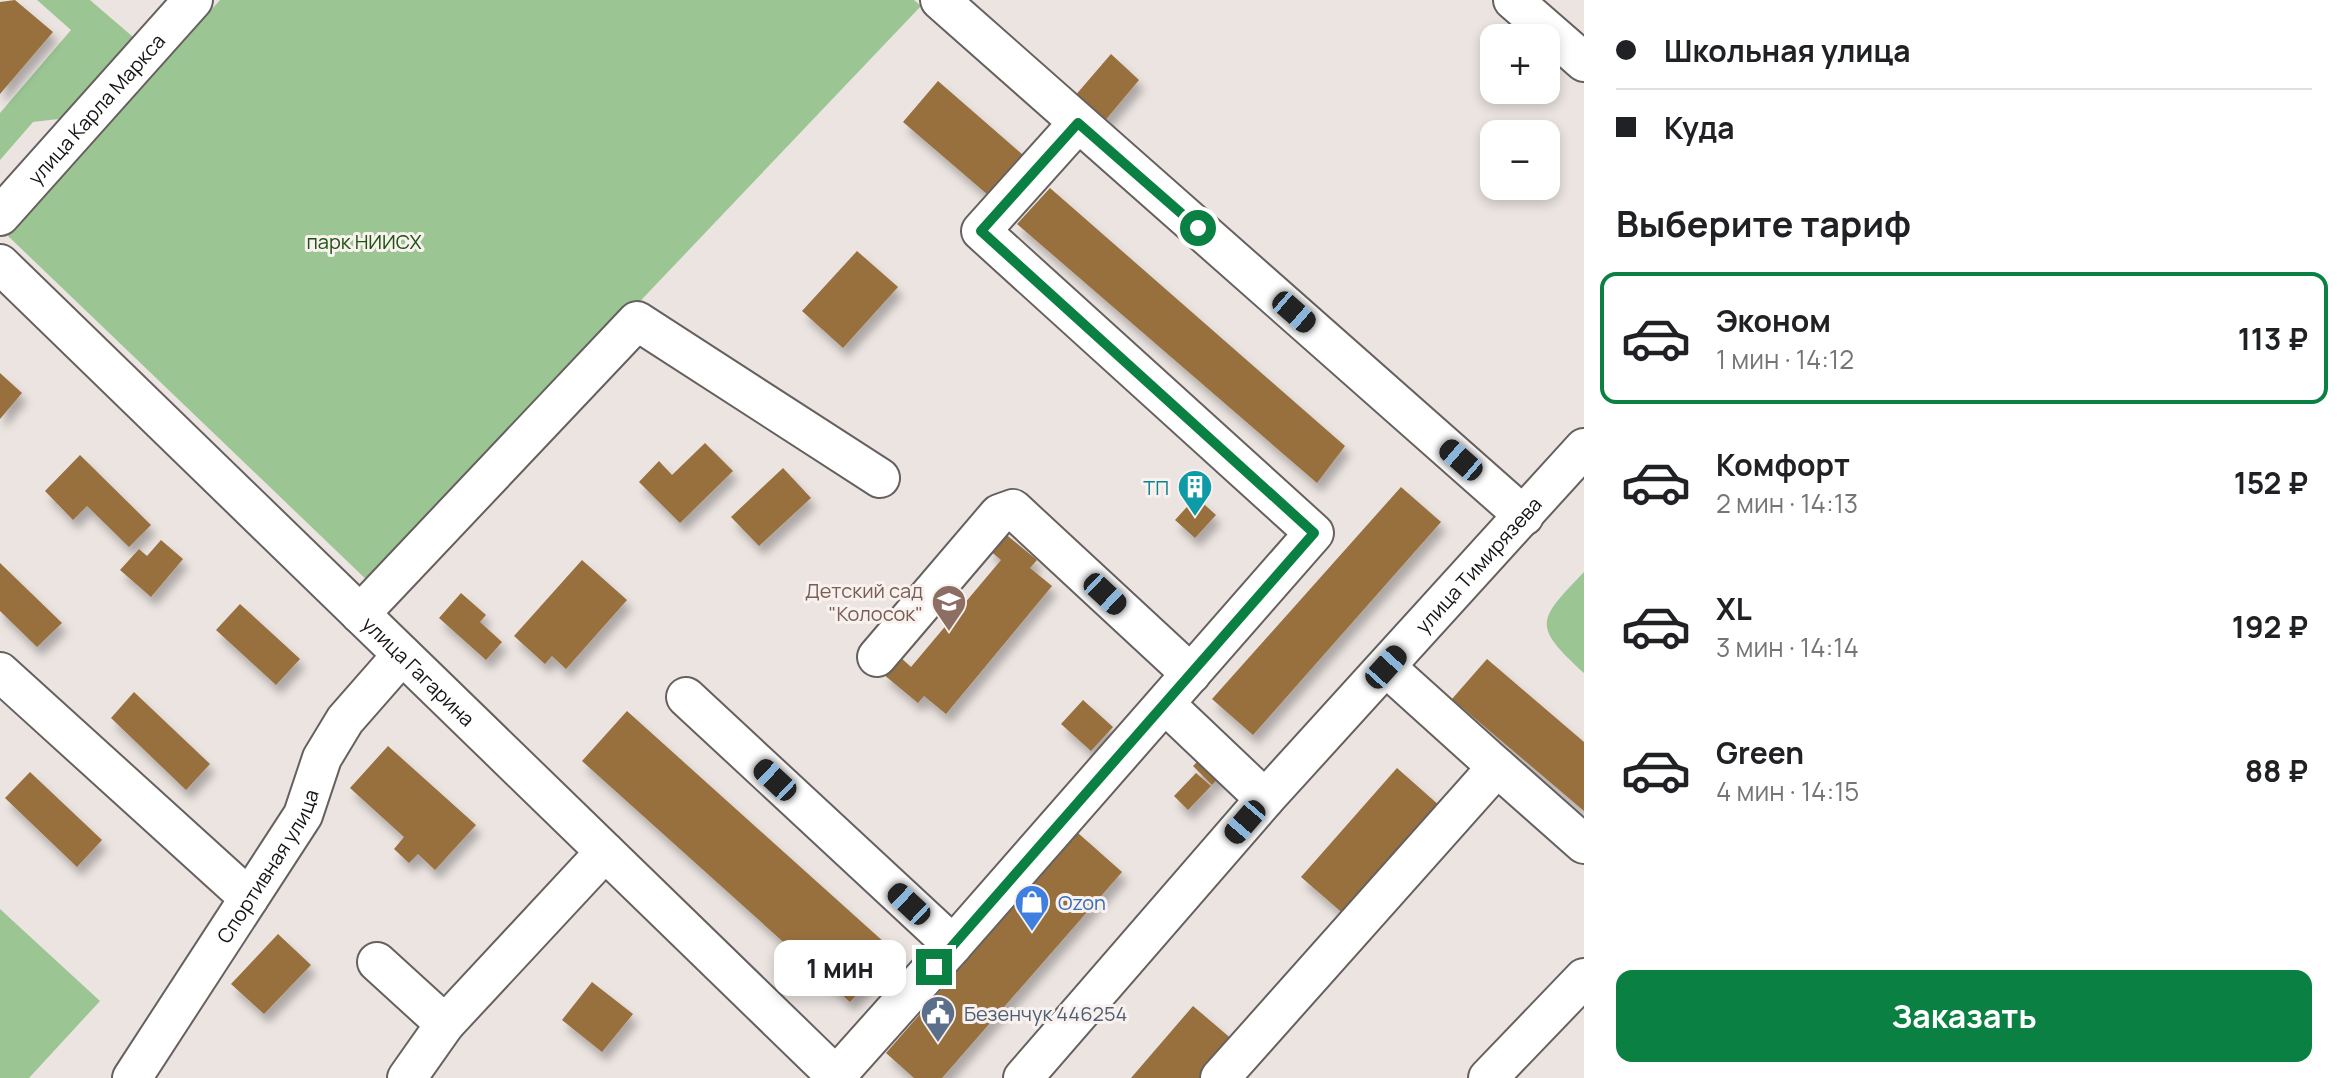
<!DOCTYPE html>
<html lang="ru">
<head>
<meta charset="utf-8">
<style>
  :root { --surface:#fff; --page:#f2f2f2; --text:#202124; --muted:#757577; --line:#e0e0e0; --accent:#0b8043 }
  body { margin:0; font-family:Manrope,sans-serif; background:var(--page); color:var(--text); height:100vh; display:flex; flex-direction:column; font-size:30px; white-space:nowrap }
  * { box-sizing:border-box; margin:0 }
  p { font-size:26px; color:var(--muted) }
  .icon { flex:none; width:44px; height:44px; fill:none; stroke:currentColor; stroke-width:2; stroke-linecap:round; stroke-linejoin:round }
  .map { position:relative; flex:1; overflow:hidden }
  .drawer { display:flex; flex-direction:column; background:var(--surface); width:760px }
  .drawer>* { flex:none }
  .top-card { display:grid; align-content:center; height:176px; padding:0 32px; background:var(--surface) }
  .controls { position:absolute; left:1480px; top:24px; display:grid; gap:16px }
  .controls a { display:grid; place-items:center; width:80px; height:80px; border-radius:16px; background:var(--surface); box-shadow:0 4px 12px #0003; font-size:40px }
  .end { position:absolute; width:36px; height:36px; margin:-18px; border:10px solid #0b8043; background:#fff; box-shadow:0 0 0 4px #fff }
  .from { border-radius:50% }
  .bubble { position:absolute; height:56px; border-radius:16px; background:var(--surface); box-shadow:0 4px 12px #0003; font-size:26px; font-weight:700; line-height:56px; text-align:center }
  .car { position:absolute; width:24px; height:48px; margin:-24px -12px; border-radius:10px; box-shadow:0 0 6px 2px #0007; background:linear-gradient(#222 24%,#8ab4d8 0 40%,#222 0 76%,#8ab4d8 0 86%,#222 0) }
  .top-card b { display:flex; align-items:center; gap:28px; height:76px; font-size:30px }
  .top-card b+b { border-top:2px solid var(--line) }
  .top-card i { width:20px; height:20px; background:var(--text) }
  ul { padding:0; list-style:none }
  li { display:flex; align-items:center; gap:24px; height:132px; margin:0 16px 12px; padding:0 16px; border:4px solid transparent; border-radius:16px }
  li div { flex:1 }
  li b { display:block; font-size:30px }
  li em { font-style:normal; font-weight:700 }
  li.active { border-color:var(--accent) }
  li>.icon { width:72px; height:72px; stroke-width:1.5 }
  h2 { padding:0 32px; font-size:36px; line-height:96px }
  .button { display:flex; gap:16px; margin-top:auto; padding:16px 32px }
  .button a { flex:1; height:92px; border-radius:16px; background:var(--accent); color:#fff; font-size:32px; font-weight:700; line-height:92px; text-align:center }
  main { display:flex; flex:1; min-height:0 }
  .map>svg:first-child { display:block }
</style>
</head>
<body>
<main>
<div class="map">
<svg width="1584" height="1078" viewBox="0 0 1584 1078">
  <defs>
    <filter id="shadow"><feDropShadow dx="5" dy="9" stdDeviation="4" flood-color="#0004"/></filter>
  </defs>
  <rect width="100%" height="100%" fill="#ebe4e1"/>
  <!-- green -->
  <g fill="#9bc693">
    <path d="M37,0h53l43,37 32,-37h11l-101,117 -42,5 -33,38v-47l71,-83z"/>
    <path d="M220,0h694l7,6 -550,578 -363,-348z"/>
    <path d="M1584,572v101c-52,-48 -47,-52 0,-101z"/>
    <path d="M0,909l100,92 -71,77h-29z"/>
  </g>
  <!-- building -->
  <g fill="#986f3d" filter="url(#shadow)">
    <path d="M15,0l38,32 -53,62v-92z"/>
    <path d="M1111,54l28,26 -36,43 -29,-26z"/>
    <path d="M938,81l85,74 -35,40 -85,-73z"/>
    <path d="M1050,188l295,258 -28,37 -300,-259z"/>
    <path d="M857,251l41,36 -55,61 -41,-37z"/>
    <path d="M0,373l22,20 -22,26z"/>
    <path d="M705,443l28,28 -53,52 -41,-41 20,-21 13,14z"/>
    <path d="M80,455l71,70 -22,22 -42,-41 -14,14 -28,-29z"/>
    <path d="M783,468l28,30 -52,48 -28,-29z"/>
    <path d="M1401,487l40,35 -188,213 -41,-36z"/>
    <path d="M1196,497l20,18 -21,23 -20,-18z"/>
    <path d="M1003,532l34,28 -7,8 22,18 -106,128 -22,-18 -6,7 -35,-29 16,-18 12,11 90,-107 -13,-11z"/>
    <path d="M161,540l22,19 -32,38 -31,-27 19,-21 8,7z"/>
    <path d="M582,560l45,40 -61,69 -14,-13 -7,8 -31,-28z"/>
    <path d="M0,563l62,60 -25,24 -37,-36z"/>
    <path d="M461,593l25,22 -6,7 22,20 -16,18 -47,-42z"/>
    <path d="M240,604l60,55 -24,26 -60,-55z"/>
    <path d="M1487,659l97,83v69l-132,-112z"/>
    <path d="M134,692l76,72 -24,26 -75,-72z"/>
    <path d="M1083,700l30,27 -22,24 -30,-27z"/>
    <path d="M627,711l268,241 -45,50 -268,-241z"/>
    <path d="M388,746l88,79 -41,45 -17,-16 -9,9 -15,-14 10,-12 -54,-49z"/>
    <path d="M1208,751l18,19 -14,15 -19,-19z"/>
    <path d="M1397,768l44,39 -95,109 -45,-39z"/>
    <path d="M30,772l72,68 -25,27 -72,-69z"/>
    <path d="M1196,773l15,13 -23,24 -14,-14z"/>
    <path d="M1078,833l44,39 -180,206h-28l-28,-25z"/>
    <path d="M278,934l33,31 -47,49 -33,-30z"/>
    <path d="M592,982l41,32 -31,38 -40,-32z"/>
    <path d="M1193,1006l41,35 -32,37h-71z"/>
  </g>
  <g fill="none" stroke-linecap="round" stroke-linejoin="round">
    <defs>
      <g id="minor">
        <path d="M940,0l584,516"/>
        <path d="M1513,0l71,62"/>
        <path id="s1" d="M0,216l193,-216"/>
        <path id="s2" d="M0,264l838,814"/>
        <path d="M360,614l277,-293 243,157"/>
        <path d="M877,657l122,-143 14,-5 178,165"/>
        <path d="M1386,667l111,100"/>
        <path d="M0,672l249,226"/>
        <path d="M686,697l267,248 361,-412 -333,-302 97,-108"/>
        <path d="M1165,704l100,95"/>
        <path d="M377,962l68,62 160,-172"/>
        <path d="M836,1076l117,-131"/>
        <path id="s3" d="M132,1078l171,-263 19,-57 23,-38 57,-65"/>
        <path d="M407,1078l38,-54"/>
        <path id="s4" d="M1023,1078l242,-279 319,-351"/>
        <path d="M1220,1078l277,-311 87,77"/>
        <path d="M1488,1078l96,-100"/>
      </g>
    </defs>
    <!-- minor casing -->
    <use href="#minor" stroke="#66605e" stroke-width="42"/>
    <!-- minor -->
    <use href="#minor" stroke="#fff" stroke-width="38"/>
  </g>
  <g fill="none" stroke-linecap="round" stroke-linejoin="round">
    <!-- route -->
    <path stroke="#0b8043" stroke-width="10" d="M934,967l380,-434 -333,-302 97,-108 120,105"/>
  </g>
  <!-- icons -->
  <defs>
    <symbol id="building-pin" viewBox="-11 -11 22 30"><path d="M0 17L-7.5 6A9.5 9.5 0 1 1 7.5 6Z" fill="#0f9aa8" stroke="#f8f1ee"/><path d="M-4-6H4V6H1V3H-1V6H-4ZM-2.5-4.3h1.7v1.8h-1.7ZM.8-4.3h1.7v1.8H.8ZM-2.5-1h1.7V.8h-1.7ZM.8-1h1.7V.8H.8Z" fill="#fff"/></symbol>
    <symbol id="school-pin" viewBox="-11 -11 22 30"><path d="M0 17L-7.5 6A9.5 9.5 0 1 1 7.5 6Z" fill="#8d6e63" stroke="#f8f1ee"/><path d="M0-5L7-2L0 1L-7-2ZM-4 1L0 2.5L4 1V4Q0 6-4 4Z" fill="#fff"/></symbol>
    <symbol id="shop-pin" viewBox="-11 -11 22 30"><path d="M0 17L-7.5 6A9.5 9.5 0 1 1 7.5 6Z" fill="#3f7fe0" stroke="#f8f1ee"/><path d="M-5-2.5h2.3a2.7 3.5 0 0 1 5.4 0H5L5.5 6h-11ZM-1.5-2.5h3a1.5 2.3 0 0 0-3 0Z" fill="#fff"/></symbol>
    <symbol id="civic-pin" viewBox="-11 -11 22 30"><path d="M0 17L-7.5 6A9.5 9.5 0 1 1 7.5 6Z" fill="#5c6f8a" stroke="#f8f1ee"/><path d="M-.6-6.5H3V-4.5H.6V-3L4-1V1h2V6H-6V1h2V-1L-.6-3ZM-1.2 2.5V6h2.4V2.5Z" fill="#fff"/></symbol>
  </defs>
  <g fill-rule="evenodd">
    <use href="#building-pin" x="1175" y="467" width="40" height="54"/>
    <use href="#school-pin" x="929" y="582" width="40" height="54"/>
    <use href="#shop-pin" x="1012" y="882" width="40" height="54"/>
    <use href="#civic-pin" x="918" y="993" width="40" height="54"/>
  </g>
  <g text-anchor="middle" dominant-baseline="central" stroke-width="6" stroke-linejoin="round" paint-order="stroke">
    <!-- street labels -->
    <g font-size="20" fill="#161413" stroke="#f8f1ee">
      <text stroke="none"><textPath href="#s1" startOffset="144">улица Карла Маркса</textPath></text>
      <text stroke="none"><textPath href="#s4" startOffset="686">улица Тимирязева</textPath></text>
      <text stroke="none"><textPath href="#s2" startOffset="584">улица Гагарина</textPath></text>
      <text stroke="none"><textPath href="#s3" startOffset="252">Спортивная улица</textPath></text>
    </g>
    <!-- park labels -->
    <g font-size="20" fill="#1b5410" stroke="#f8f1ee">
      <text x="364" y="241">парк НИИСХ</text>
    </g>
    <!-- culture labels -->
    <g font-size="20" fill="#0d838f" stroke="#f8f1ee" text-anchor="end">
      <text x="1169" y="487">ТП</text>
    </g>
    <!-- education labels -->
    <g font-size="20" fill="#785e54" stroke="#f8f1ee" text-anchor="end">
      <text x="923" y="590">Детский сад<tspan x="923" dy="23">"Колосок"</tspan></text>
    </g>
    <!-- shop labels -->
    <g font-size="20" fill="#366cbe" stroke="#f8f1ee" text-anchor="start">
      <text x="1058" y="902">Ozon</text>
    </g>
    <!-- service labels -->
    <g font-size="20" fill="#4e5e75" stroke="#f8f1ee" text-anchor="start">
      <text x="964" y="1013">Безенчук 446254</text>
    </g>
  </g>
</svg>
<div class="controls">
<a>+</a>
<a>−</a>
</div>
<i class="end from" style="left:1198px;top:228px"></i>
<i class="end" style="left:934px;top:967px"></i>
<div class="bubble" style="left:774px;top:940px;width:132px">1 мин</div>
<i class="car" style="left:1294px;top:312px;rotate:131deg"></i>
<i class="car" style="left:1461px;top:460px;rotate:311deg"></i>
<i class="car" style="left:1105px;top:594px;rotate:133deg"></i>
<i class="car" style="left:1386px;top:667px;rotate:42deg"></i>
<i class="car" style="left:775px;top:780px;rotate:313deg"></i>
<i class="car" style="left:1245px;top:822px;rotate:221deg"></i>
<i class="car" style="left:909px;top:904px;rotate:313deg"></i>
</div>
<section class="drawer">
<div class="top-card">
<b><i class="from"></i>Школьная улица</b>
<b><i></i>Куда</b>
</div>
<h2>Выберите тариф</h2>
<ul>
<li class="active"><svg class="icon" aria-label="car" viewBox="0 0 24 24"><path d="M5 17H2v-5l4-1 3-4h7l3 4 3 1v5h-3M9 17h6M6 11h13"/><circle cx="7" cy="17" r="2"/><circle cx="17" cy="17" r="2"/></svg><div><b>Эконом</b><p>1 мин · 14:12</p></div><em>113 ₽</em></li>
<li><svg class="icon" aria-label="car" viewBox="0 0 24 24"><path d="M5 17H2v-5l4-1 3-4h7l3 4 3 1v5h-3M9 17h6M6 11h13"/><circle cx="7" cy="17" r="2"/><circle cx="17" cy="17" r="2"/></svg><div><b>Комфорт</b><p>2 мин · 14:13</p></div><em>152 ₽</em></li>
<li><svg class="icon" aria-label="car" viewBox="0 0 24 24"><path d="M5 17H2v-5l4-1 3-4h7l3 4 3 1v5h-3M9 17h6M6 11h13"/><circle cx="7" cy="17" r="2"/><circle cx="17" cy="17" r="2"/></svg><div><b>XL</b><p>3 мин · 14:14</p></div><em>192 ₽</em></li>
<li><svg class="icon" aria-label="car" viewBox="0 0 24 24"><path d="M5 17H2v-5l4-1 3-4h7l3 4 3 1v5h-3M9 17h6M6 11h13"/><circle cx="7" cy="17" r="2"/><circle cx="17" cy="17" r="2"/></svg><div><b>Green</b><p>4 мин · 14:15</p></div><em>88 ₽</em></li>
</ul>
<div class="button"><a>Заказать</a></div>
</section>
</main>
</body>
</html>
